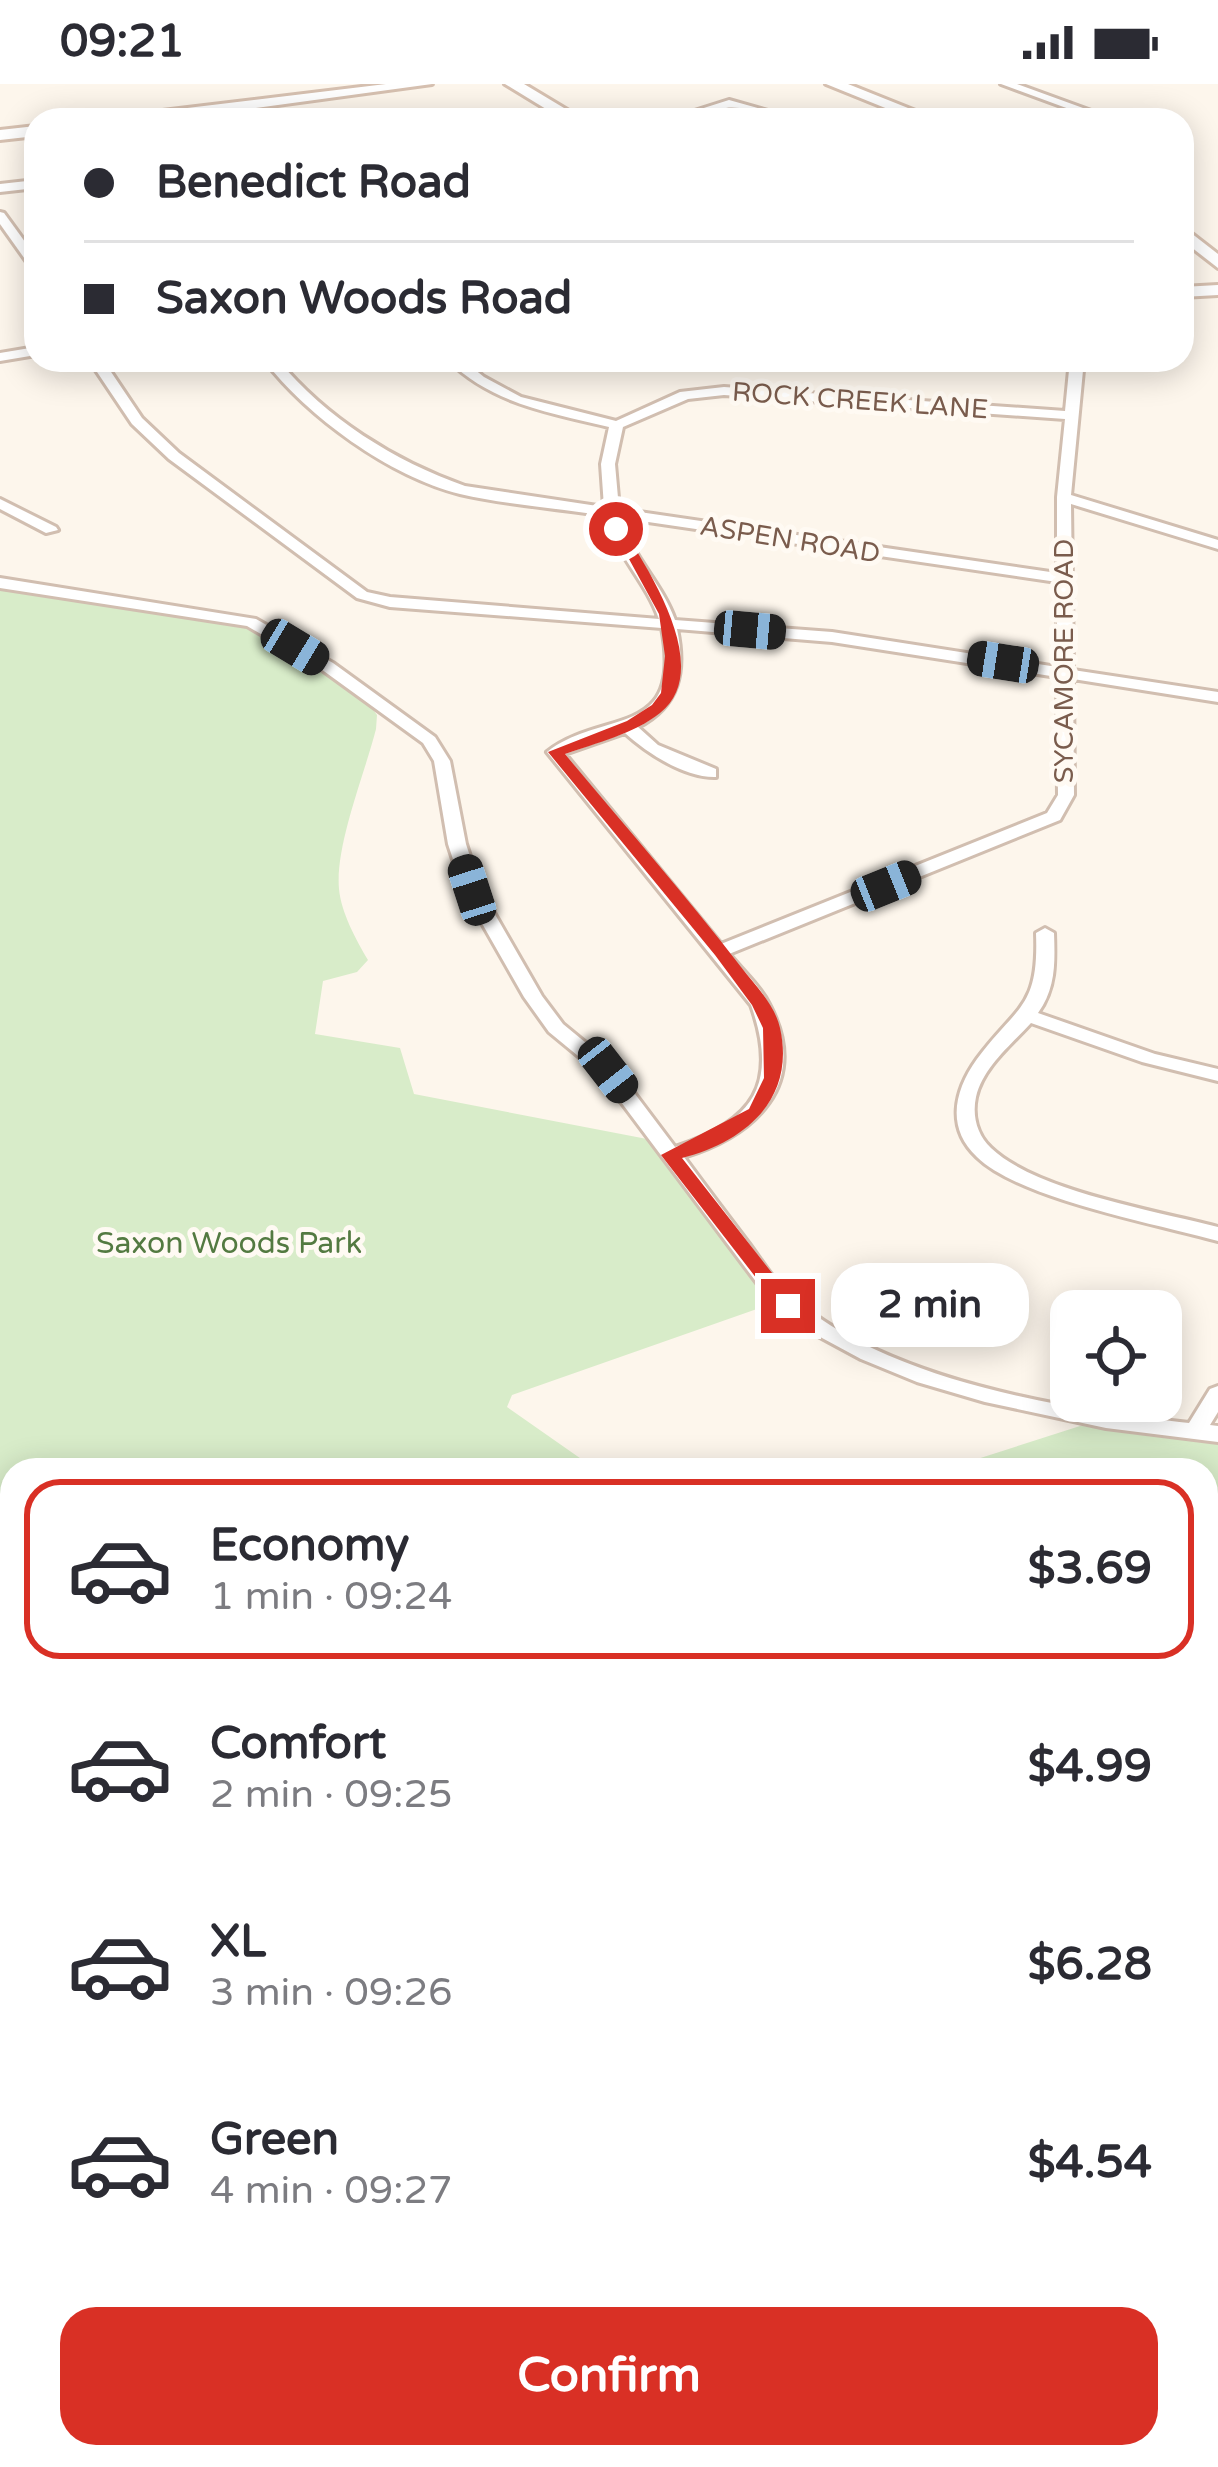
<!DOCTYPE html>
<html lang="en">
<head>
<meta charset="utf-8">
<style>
  :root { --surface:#fff; --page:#f2f2f3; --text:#2b2b33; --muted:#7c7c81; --line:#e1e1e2; --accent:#d93025 }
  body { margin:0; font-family:"Varela Round",sans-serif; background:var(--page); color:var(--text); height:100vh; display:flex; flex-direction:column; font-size:45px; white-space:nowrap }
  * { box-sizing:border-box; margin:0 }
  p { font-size:39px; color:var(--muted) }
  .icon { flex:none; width:66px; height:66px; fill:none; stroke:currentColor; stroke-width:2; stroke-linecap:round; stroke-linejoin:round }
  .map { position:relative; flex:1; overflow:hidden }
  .drawer { position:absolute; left:0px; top:1374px; width:1218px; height:1011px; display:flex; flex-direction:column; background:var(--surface); border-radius:36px 36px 0 0; box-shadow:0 6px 30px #0003 }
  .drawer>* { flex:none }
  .hud { position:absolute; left:24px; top:24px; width:1170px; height:264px; border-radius:36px; box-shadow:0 6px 30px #0003; display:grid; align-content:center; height:264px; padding:0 60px; background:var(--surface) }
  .fabs { position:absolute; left:1050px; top:1206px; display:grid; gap:24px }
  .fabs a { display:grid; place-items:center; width:132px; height:132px; border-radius:24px; background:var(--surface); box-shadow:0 6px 30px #0003; font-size:60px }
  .end { position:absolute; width:54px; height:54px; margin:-27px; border:15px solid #d93025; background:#fff; box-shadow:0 0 0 6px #fff }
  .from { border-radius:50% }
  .bubble { position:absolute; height:84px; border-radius:36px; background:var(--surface); box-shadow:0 6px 30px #0003; font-size:39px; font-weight:800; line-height:84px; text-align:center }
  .car { position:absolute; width:36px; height:72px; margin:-36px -18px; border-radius:15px; box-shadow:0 0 9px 3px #0007; background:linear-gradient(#222 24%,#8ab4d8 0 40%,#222 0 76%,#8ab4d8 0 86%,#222 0) }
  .hud b { display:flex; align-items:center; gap:42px; height:114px; font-size:45px }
  .hud b+b { border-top:3px solid var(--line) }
  .hud i { width:30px; height:30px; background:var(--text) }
  ul { padding:21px 0 0; list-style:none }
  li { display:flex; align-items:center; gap:36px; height:180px; margin:0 24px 18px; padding:0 36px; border:6px solid transparent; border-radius:36px }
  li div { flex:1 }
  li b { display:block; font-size:45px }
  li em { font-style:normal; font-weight:800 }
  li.active { border-color:var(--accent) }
  li>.icon { width:108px; height:108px; stroke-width:1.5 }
  .primary-button { display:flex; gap:24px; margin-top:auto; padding:24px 60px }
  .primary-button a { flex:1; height:138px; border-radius:36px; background:var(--accent); color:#fff; font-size:48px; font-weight:800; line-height:138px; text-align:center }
  .status { display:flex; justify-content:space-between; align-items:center; height:84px; padding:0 60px; background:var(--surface); direction:ltr }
  .status svg { height:33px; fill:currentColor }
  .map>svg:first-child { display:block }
</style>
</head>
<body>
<div class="status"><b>09:21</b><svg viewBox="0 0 49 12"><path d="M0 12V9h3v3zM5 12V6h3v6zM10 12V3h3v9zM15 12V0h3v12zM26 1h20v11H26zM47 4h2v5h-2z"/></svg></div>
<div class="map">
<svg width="1218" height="2383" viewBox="0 0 1218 2383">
  <rect width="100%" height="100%" fill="#fdf6ec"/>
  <!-- green -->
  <g fill="#d8ecc9">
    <path d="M0,504l235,35 60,28 74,53 8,11 -1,14c-11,44 -41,116 -37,160 2,23 17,51 29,71l-11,12 -34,9 -8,53 85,14 14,46 233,45 130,163 -265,93 -5,12 90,63h-585v987h384l5,10h-401z"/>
    <path d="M1080,1342l138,4v112l-12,2v-74h-263z"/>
  </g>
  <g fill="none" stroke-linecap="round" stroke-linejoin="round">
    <!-- stream-far1 -->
    <path stroke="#a5d3da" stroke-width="6" d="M1206,1453l12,1"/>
    <!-- stream -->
    <path stroke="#a5d3da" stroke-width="8" d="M530,2383l21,-10"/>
    <defs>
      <g id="street">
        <path d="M1001,0h16l99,36h-17z"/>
        <path d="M729,16l64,18 2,2c-23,0 -48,-15 -69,-12 -21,2 -38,12 -60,12z"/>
        <path d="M36,96v8l-36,4v-8z"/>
        <path d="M0,128l4,1 32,44v13l-4,-1 -32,-45z"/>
        <path d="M36,263v8l-36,6v-8z"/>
        <path d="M89,276h14l39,58 37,35 188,139 23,5 269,22c-13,-38 -44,-65 -53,-103 -48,-8 -99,-11 -146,-22 -71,-18 -152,-77 -196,-134h14c48,58 116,101 187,126l139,21 -3,-43 8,-37c-58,-14 -117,-23 -161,-67h15l21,17 37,20 95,24 64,-29 44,-5 341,24 5,-51h14l-13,135 147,45v9l-147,-45 2,166 145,22v10l-145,-23 1,116 -14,25 -331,134c13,16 32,33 41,52 40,79 -15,129 -86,151 22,30 44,59 66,88 11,15 21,32 34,44 92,91 282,121 405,134l21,-34 8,-3v26l-8,13 8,1v16l-112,-14 -121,-26 -68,-20 -56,-23 -50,-27 -42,-33 -169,-225 -51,-42 -25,-35 -61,-107 -15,-46 -14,-83 -11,-18 -102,-74 -74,-43 -247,-38v-10l256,41 77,44 102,74 15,24 16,83 15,46 61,106 21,28 51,42 61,81c79,-25 104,-63 76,-142l-204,-253c56,-44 137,-11 115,-124l-272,-21 -33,-9 -188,-139 -37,-35zM724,311l341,24 -8,78v76l-438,-64 -4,-45 8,-37 65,-28zM621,434l436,64v85l-225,-35 -157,-12c-13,-37 -44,-64 -54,-102zM677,545l155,13 225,35 1,118 -11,18 -326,131 -156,-190 60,-21c22,20 60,45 91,44v-8l-58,-24 -20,-18c41,-21 48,-55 39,-98z"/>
        <path d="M0,415l56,28 2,3 -12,3 -46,-24z"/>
        <path d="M1045,844l9,5c1,29 2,55 -16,80l117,41 63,15v12l-76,-19 -111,-39c-20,22 -48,44 -55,74 -4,19 1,38 15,51 45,43 166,63 227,79v14c-61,-17 -198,-42 -241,-84 -31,-29 -23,-66 0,-98 40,-54 62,-50 59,-126z"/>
        <path d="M1218,1571v19l-12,3v-19z"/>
        <path d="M1206,1700l12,2v20l-12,-2z"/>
        <path d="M1206,2044l12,7v38l-12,-7z"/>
        <path d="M840,2373h42l-5,10h-42z"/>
      </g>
      <g id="secondary">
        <path d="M386,0h46l-264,36h-47l8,-5z"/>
        <path d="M505,0h19l60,36h-20z"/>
        <path d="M826,0h22l90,36h-23z"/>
        <path d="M36,42v10l-36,4v-10z"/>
        <path d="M1182,142l36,28v14l-36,-28z"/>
        <path d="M1218,201v10l-36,2v-10z"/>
      </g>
    </defs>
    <!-- street casing -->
    <use href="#street" stroke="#d1beb0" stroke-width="6"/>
    <!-- secondary casing -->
    <use href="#secondary" stroke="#d6c0b0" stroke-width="6"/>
    <!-- street -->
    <use href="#street" fill="#fff" fill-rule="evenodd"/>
    <!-- secondary -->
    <use href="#secondary" fill="#fff" fill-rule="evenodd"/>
  </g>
  <!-- route -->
  <path fill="#d93025" d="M611,442h10c27,43 94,143 39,187 -26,21 -64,30 -95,41 59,71 120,140 176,213 14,18 34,38 39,61 16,71 -35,114 -98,130l112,143 3,5 -9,6 -7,-2 -120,-155 88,-46 15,-31 -1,-50 -11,-23 -37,-50 -167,-203 79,-31 25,-16 9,-12 4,-37 -6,-42z"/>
  <g text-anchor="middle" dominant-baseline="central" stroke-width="10" stroke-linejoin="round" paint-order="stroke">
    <!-- far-street labels -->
    <g font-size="27" fill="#7a5c4d" stroke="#fffaf3">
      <text transform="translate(860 317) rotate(4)">ROCK CREEK LANE</text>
      <text transform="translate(790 456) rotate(9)">ASPEN ROAD</text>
      <text transform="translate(1064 577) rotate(-90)">SYCAMORE ROAD</text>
    </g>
    <!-- park labels -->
    <g font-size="30" fill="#537a41" stroke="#fffaf3">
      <text x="229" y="1159">Saxon Woods Park</text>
    </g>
  </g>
</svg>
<div class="fabs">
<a><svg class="icon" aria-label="locate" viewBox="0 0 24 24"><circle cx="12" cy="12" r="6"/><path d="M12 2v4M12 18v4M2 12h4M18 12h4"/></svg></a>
</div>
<i class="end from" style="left:616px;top:445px"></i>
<i class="end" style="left:788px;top:1222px"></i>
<div class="bubble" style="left:831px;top:1179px;width:198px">2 min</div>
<i class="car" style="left:750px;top:546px;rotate:95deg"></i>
<i class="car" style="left:295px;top:563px;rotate:121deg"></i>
<i class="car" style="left:1003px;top:578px;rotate:279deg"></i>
<i class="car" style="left:886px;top:802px;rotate:68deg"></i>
<i class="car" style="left:472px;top:806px;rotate:342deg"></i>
<i class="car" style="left:608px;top:986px;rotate:142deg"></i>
<div class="hud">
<b><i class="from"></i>Benedict Road</b>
<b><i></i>Saxon Woods Road</b>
</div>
<section class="drawer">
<ul>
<li class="active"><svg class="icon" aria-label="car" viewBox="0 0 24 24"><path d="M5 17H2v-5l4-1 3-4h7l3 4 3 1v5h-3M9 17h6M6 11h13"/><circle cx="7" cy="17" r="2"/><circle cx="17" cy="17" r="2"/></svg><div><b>Economy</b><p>1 min · 09:24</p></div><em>$3.69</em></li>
<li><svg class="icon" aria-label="car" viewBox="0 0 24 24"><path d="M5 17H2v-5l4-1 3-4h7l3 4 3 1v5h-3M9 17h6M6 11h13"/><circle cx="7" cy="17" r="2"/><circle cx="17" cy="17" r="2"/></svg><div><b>Comfort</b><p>2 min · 09:25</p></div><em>$4.99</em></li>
<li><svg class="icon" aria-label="car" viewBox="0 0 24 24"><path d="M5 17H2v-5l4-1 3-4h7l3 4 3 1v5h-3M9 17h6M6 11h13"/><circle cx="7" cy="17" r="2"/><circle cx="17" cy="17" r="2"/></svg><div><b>XL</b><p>3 min · 09:26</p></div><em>$6.28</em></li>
<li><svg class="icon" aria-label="car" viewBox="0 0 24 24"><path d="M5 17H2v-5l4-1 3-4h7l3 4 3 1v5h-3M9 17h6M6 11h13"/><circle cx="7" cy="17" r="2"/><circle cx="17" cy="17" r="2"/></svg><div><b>Green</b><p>4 min · 09:27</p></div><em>$4.54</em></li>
</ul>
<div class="primary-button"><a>Confirm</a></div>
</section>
</div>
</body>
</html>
